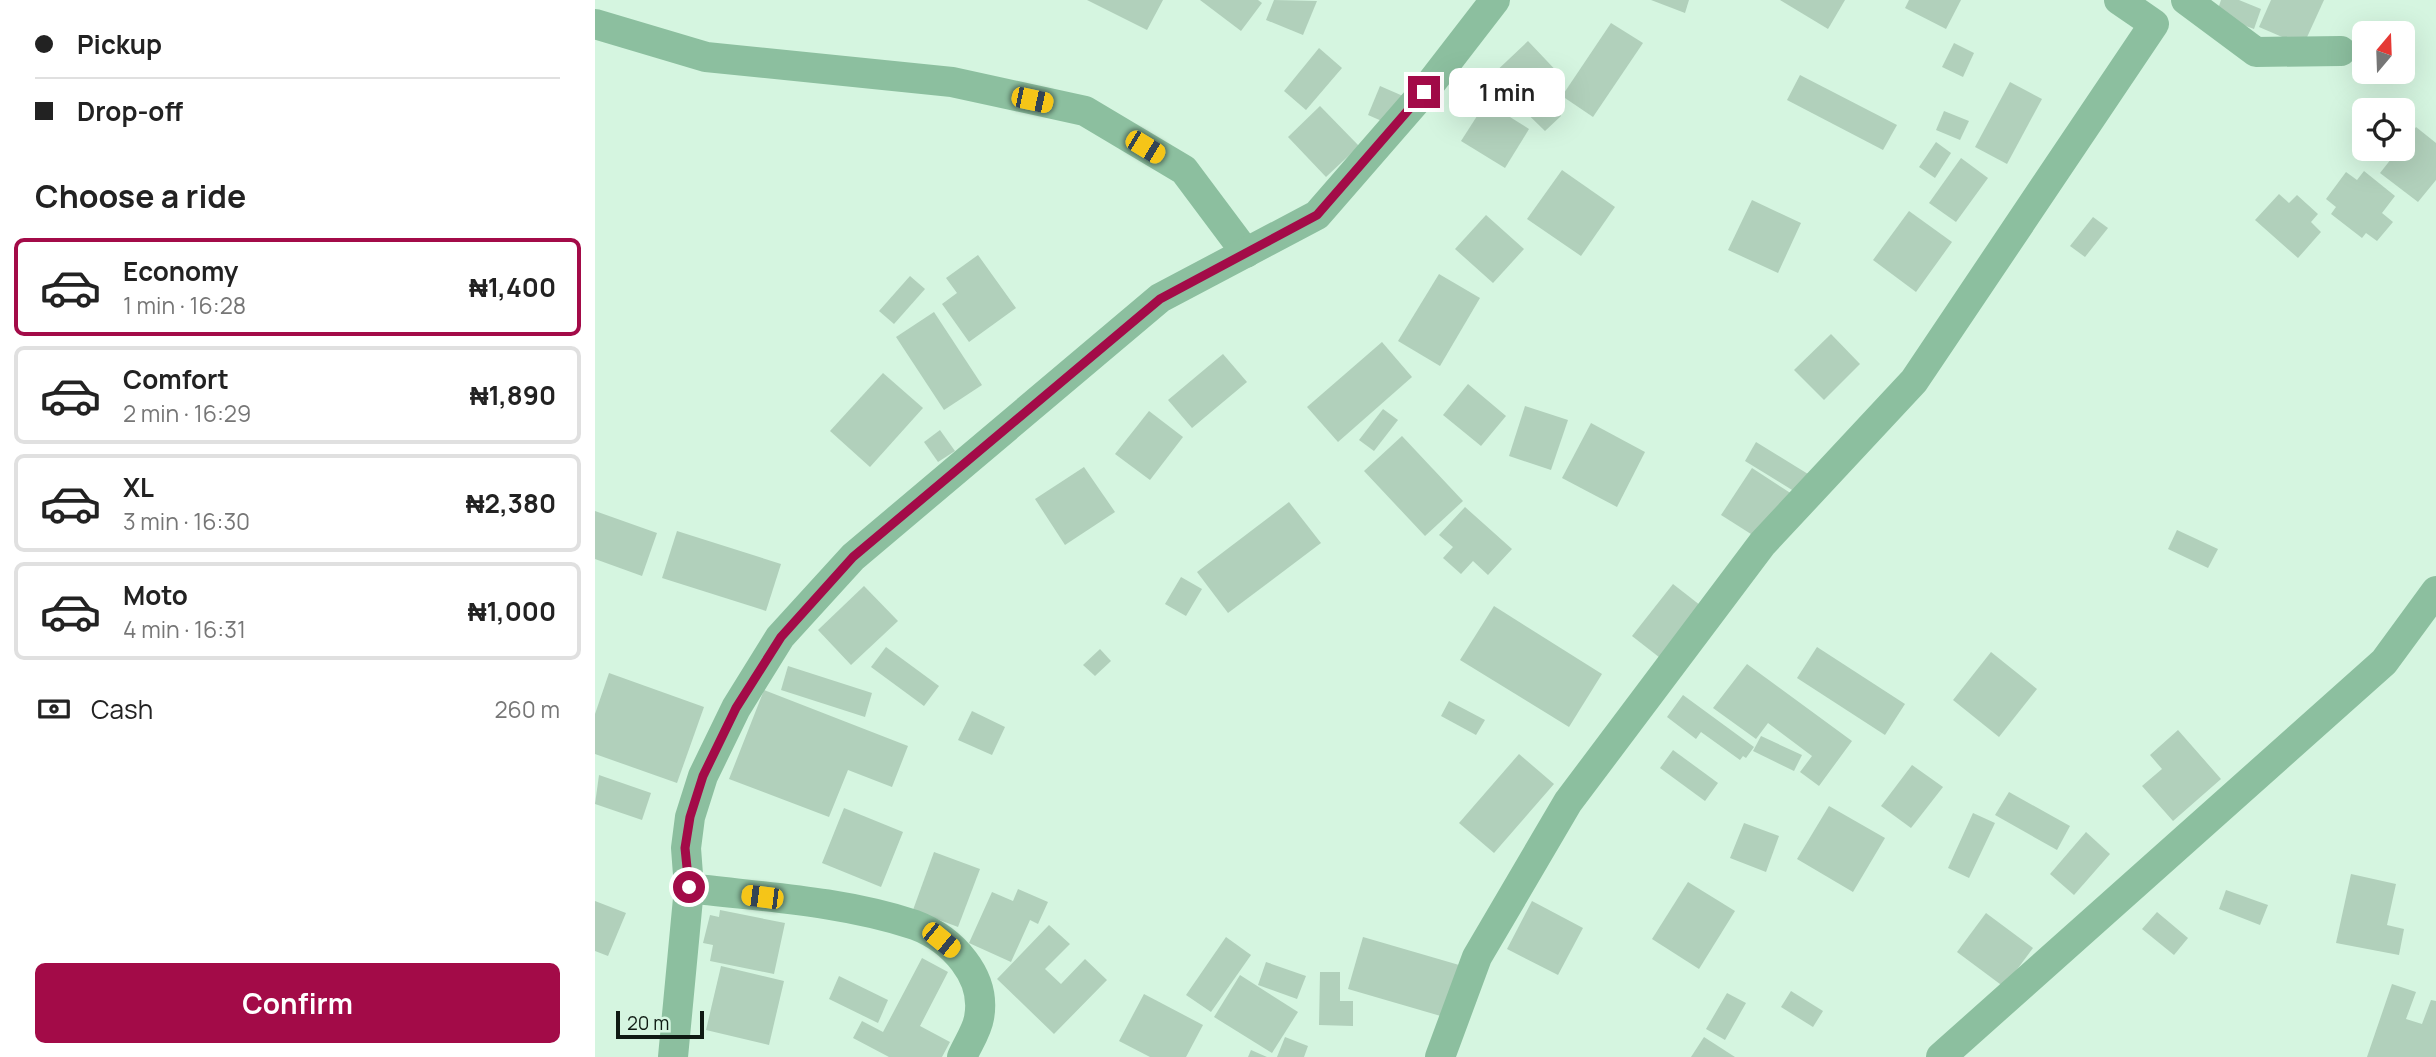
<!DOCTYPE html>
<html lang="en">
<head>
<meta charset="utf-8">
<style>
  :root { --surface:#fff; --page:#f2f2f2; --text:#222; --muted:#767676; --line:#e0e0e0; --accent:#a30b48 }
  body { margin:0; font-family:Manrope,sans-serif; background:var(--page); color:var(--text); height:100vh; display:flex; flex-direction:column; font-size:26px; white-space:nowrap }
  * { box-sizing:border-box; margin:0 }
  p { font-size:23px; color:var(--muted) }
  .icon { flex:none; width:38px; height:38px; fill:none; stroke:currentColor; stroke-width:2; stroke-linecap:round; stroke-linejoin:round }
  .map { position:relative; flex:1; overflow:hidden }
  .sheet { display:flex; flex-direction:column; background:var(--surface); width:595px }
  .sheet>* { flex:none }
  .hud { display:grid; align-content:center; height:154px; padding:0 35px; background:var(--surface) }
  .needle { width:46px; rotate:19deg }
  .tools { position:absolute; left:1757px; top:21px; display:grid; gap:14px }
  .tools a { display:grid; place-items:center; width:63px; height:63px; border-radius:10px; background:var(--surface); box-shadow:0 7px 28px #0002; font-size:35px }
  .scale { position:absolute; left:21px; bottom:18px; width:88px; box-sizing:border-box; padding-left:7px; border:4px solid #0f1a13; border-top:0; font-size:19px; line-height:24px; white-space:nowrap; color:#0f1a13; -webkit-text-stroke:5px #d5f5e0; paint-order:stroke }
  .end { position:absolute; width:32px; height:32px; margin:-16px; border:9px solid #a30b48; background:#fff; box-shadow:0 0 0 4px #fff }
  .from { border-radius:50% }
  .bubble { position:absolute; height:49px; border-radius:10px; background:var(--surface); box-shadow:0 7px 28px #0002; font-size:23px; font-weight:700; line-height:49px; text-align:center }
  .car { position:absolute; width:21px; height:42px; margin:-21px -10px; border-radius:9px; box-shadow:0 0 5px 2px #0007; background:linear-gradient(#f5c518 24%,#345 0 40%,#f5c518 0 76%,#345 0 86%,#f5c518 0) }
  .hud b { display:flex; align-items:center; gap:24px; height:66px; font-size:26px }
  .hud b+b { border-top:2px solid var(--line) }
  .hud i { width:18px; height:18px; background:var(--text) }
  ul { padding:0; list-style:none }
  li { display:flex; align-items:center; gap:21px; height:98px; margin:0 14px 10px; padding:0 21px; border:4px solid var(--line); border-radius:10px }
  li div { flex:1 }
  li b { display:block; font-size:26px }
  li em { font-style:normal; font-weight:700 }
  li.current { border-color:var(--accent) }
  li>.icon { width:63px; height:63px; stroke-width:1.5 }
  h2 { padding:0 35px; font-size:32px; line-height:84px }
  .pay { display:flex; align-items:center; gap:18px; height:77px; padding:0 35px; font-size:26px }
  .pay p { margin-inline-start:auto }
  .action { display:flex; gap:14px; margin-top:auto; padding:14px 35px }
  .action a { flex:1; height:80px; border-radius:10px; background:var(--accent); color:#fff; font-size:28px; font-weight:700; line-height:80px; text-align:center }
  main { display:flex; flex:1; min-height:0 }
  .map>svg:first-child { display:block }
</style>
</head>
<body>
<main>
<section class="sheet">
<div class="hud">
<b><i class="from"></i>Pickup</b>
<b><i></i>Drop-off</b>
</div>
<h2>Choose a ride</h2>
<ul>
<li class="current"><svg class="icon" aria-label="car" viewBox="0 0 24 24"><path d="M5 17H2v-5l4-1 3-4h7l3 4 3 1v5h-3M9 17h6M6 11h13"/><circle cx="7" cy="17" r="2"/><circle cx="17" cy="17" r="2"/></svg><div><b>Economy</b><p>1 min · 16:28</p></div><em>₦1,400</em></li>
<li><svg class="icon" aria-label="car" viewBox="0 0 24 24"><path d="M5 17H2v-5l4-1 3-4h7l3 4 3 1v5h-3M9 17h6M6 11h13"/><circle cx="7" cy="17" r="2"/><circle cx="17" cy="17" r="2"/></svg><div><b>Comfort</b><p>2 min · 16:29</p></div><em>₦1,890</em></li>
<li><svg class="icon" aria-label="car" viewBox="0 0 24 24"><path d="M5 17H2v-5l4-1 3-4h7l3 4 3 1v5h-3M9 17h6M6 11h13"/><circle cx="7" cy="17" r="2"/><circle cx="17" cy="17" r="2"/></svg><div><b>XL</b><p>3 min · 16:30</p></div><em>₦2,380</em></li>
<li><svg class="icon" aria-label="car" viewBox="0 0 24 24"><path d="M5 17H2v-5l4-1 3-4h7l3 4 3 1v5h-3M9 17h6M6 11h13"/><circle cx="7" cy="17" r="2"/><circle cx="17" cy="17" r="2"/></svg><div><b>Moto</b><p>4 min · 16:31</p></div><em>₦1,000</em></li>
</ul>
<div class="pay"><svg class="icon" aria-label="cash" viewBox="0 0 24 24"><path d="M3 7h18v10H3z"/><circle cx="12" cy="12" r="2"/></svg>Cash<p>260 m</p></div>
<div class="action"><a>Confirm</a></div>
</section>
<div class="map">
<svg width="1841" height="1057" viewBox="0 0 1841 1057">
  <rect width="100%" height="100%" fill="#d5f5e0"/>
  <!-- building -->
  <g fill="#b1d0bb">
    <path d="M492,0h76l-16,30z"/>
    <path d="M605,0h58l4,3 -21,28z"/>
    <path d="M679,0l43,1 -14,34 -37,-15z"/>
    <path d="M1056,0h38l-4,13z"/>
    <path d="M1185,0h65l-17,29z"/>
    <path d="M1314,0h52l-15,29 -41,-21z"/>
    <path d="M1626,0h18l22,9 -7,20 -38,-14z"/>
    <path d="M1676,0h53l-21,46 -44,-19z"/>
    <path d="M1016,23l32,20 -50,74 -31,-21z"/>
    <path d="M933,41l36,38 -20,18 17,19 -16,15 -55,-54z"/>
    <path d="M1359,43l20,10 -11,24 -21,-10z"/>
    <path d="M724,48l23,20 -36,42 -22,-19z"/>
    <path d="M1205,75l97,50 -14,25 -96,-50z"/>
    <path d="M1415,82l32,17 -35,65 -32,-17z"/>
    <path d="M785,86l23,10 -12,29 -23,-10z"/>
    <path d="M891,102l43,27 -24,39 -44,-27z"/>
    <path d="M725,106l39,40 -33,31 -38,-40z"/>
    <path d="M1349,111l25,10 -9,19 -24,-10z"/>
    <path d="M1821,127l20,16v37l-18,22 -38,-29 19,-24h4v-5z"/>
    <path d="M1341,142l15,11 -16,25 -16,-11z"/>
    <path d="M1366,158l27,20 -32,44 -27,-19z"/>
    <path d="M967,170l53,37 -34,49 -54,-37z"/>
    <path d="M1769,171l31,25 -13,17 11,9 -16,19 -11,-8 -4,5 -31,-24 5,-7 -10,-8 20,-27 11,8z"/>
    <path d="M1684,194l10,9 8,-8 21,19 -7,8 10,10 -23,26 -43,-38z"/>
    <path d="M1157,200l49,23 -23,50 -50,-23z"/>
    <path d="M1314,211l43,31 -36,50 -43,-32z"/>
    <path d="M891,215l38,34 -31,34 -38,-34z"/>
    <path d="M1498,217l15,11 -23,29 -15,-11z"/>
    <path d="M383,255l38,53 -47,34 -27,-38 15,-11 -11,-15z"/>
    <path d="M844,274l41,24 -40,68 -42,-25z"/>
    <path d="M315,276l15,13 -31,35 -15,-13z"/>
    <path d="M339,312l48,73 -38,25 -48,-73z"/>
    <path d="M1236,334l29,30 -36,36 -30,-30z"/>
    <path d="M787,342l30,35 -74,65 -31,-35z"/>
    <path d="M628,354l24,28 -55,46 -24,-28z"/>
    <path d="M288,373l40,35 -53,59 -40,-36z"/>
    <path d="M873,384l38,32 -25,30 -38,-31z"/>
    <path d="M930,406l43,14 -17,50 -42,-14z"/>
    <path d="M788,409l15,11 -24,31 -15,-11z"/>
    <path d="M554,411l34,26 -33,43 -35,-26z"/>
    <path d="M996,423l54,29 -28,55 -55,-29z"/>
    <path d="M345,430l15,21 -17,11 -14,-20z"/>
    <path d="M807,436l61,65 -38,35 -61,-65z"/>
    <path d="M1161,442l52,32 -11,19 -52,-32z"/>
    <path d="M489,467l31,45 -50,33 -30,-46z"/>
    <path d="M1157,468l40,26 -30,47 -41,-26z"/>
    <path d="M694,502l32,41 -93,70 -31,-41z"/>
    <path d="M870,507l47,42 -24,26 -15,-14 -12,13 -18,-16 10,-11 -14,-12z"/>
    <path d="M0,511l62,22 -15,43 -47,-17z"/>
    <path d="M1582,530l41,19 -10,19 -40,-19z"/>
    <path d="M82,531l104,33 -15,47 -104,-33z"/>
    <path d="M586,577l21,12 -16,27 -21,-12z"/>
    <path d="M1078,584l32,25 -41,52 -32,-25z"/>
    <path d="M269,586l34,35 -47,44 -33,-35z"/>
    <path d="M899,606l108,68 -33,53 -109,-67z"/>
    <path d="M291,647l53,39 -15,20 -53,-39z"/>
    <path d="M1222,647l88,57 -20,31 -88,-57z"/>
    <path d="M505,649l11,12 -16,15 -12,-11z"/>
    <path d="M1396,652l46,37 -38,48 -46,-37z"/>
    <path d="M1152,664l105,77 -33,45 -19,-14 12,-16 -44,-33 -12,16 -43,-31z"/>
    <path d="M193,666l84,27 -7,24 -84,-27z"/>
    <path d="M14,673l95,34 -27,76 -82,-29v-40z"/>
    <path d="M169,690l144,56 -16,41 -44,-17 -19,47 -100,-38z"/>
    <path d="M1088,695l71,52 -8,11 -3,-2 -3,4 -39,-28 -5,7 -29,-22z"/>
    <path d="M854,701l36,19 -9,15 -35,-19z"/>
    <path d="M377,711l33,16 -13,28 -34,-15z"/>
    <path d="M1583,730l43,49 -48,42 -31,-35 20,-17 -12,-14z"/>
    <path d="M1166,736l41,19 -8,16 -41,-20z"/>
    <path d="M1078,750l45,33 -13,18 -45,-33z"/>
    <path d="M924,754l35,30 -60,69 -35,-30z"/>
    <path d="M1317,765l31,22 -32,41 -30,-22z"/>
    <path d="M4,775l52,18 -9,27 -47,-16z"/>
    <path d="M1414,792l61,34 -13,24 -62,-35z"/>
    <path d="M1234,806l56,32 -32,54 -56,-33z"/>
    <path d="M249,808l59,24 -22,55 -59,-24z"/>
    <path d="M1378,813l22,10 -26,55 -21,-10z"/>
    <path d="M1149,823l35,13 -13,36 -36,-14z"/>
    <path d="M1491,832l24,22 -36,41 -24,-21z"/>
    <path d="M339,852l46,17 -22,58 -45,-17z"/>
    <path d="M1756,874l45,10 -9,41 17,4 -5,26 -63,-12z"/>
    <path d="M1093,882l47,29 -36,58 -47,-30z"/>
    <path d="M423,889l30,13 -10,22 -8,-4 -19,42 -42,-19 23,-51 21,9z"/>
    <path d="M1631,890l42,15 -8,20 -41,-16z"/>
    <path d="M0,901l31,12 -18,43 -13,-5z"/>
    <path d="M937,901l51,27 -25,47 -51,-26z"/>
    <path d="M125,910l65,13 -11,51 -64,-13 3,-16 -10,-2 7,-28 9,2z"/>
    <path d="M1562,912l31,26 -14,17 -32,-26z"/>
    <path d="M1391,913l47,35 -29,39 -47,-35z"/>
    <path d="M454,925l21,19 -25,25 16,15 24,-25 22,21 -53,54 -57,-55z"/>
    <path d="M631,937l25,18 -40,57 -25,-17z"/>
    <path d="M768,937l103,30 -15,52 -103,-30z"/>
    <path d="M327,958l26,14 -28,54 30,16 -8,15h-53l-36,-19 9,-17 21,11z"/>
    <path d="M671,962l40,14 -9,23 -39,-14z"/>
    <path d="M126,966l63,15 -15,64 -63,-15z"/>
    <path d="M725,972h20v29h13v25l-34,-1z"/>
    <path d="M645,975l58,37 -26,41 -58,-36z"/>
    <path d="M244,976l49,24 -10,23 -49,-24z"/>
    <path d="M1797,984l24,8 -10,27 16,5 9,-24 5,1v56h-69z"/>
    <path d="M1196,991l32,20 -10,16 -32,-20z"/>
    <path d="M1132,993l19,10 -21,37 -19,-11z"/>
    <path d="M549,994l59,31 -17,32h-36l-31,-16z"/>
    <path d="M690,1037l23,9 -4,11h-27z"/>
    <path d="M1109,1037l31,20h-44z"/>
    <path d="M656,1050l16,7h-19z"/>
  </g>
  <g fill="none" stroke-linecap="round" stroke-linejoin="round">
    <!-- minor -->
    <g stroke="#8cbf9f" stroke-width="30">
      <path d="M1591,0l70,52 85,-1"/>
      <path d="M0,24l111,33 246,25 133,29 99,59 62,83"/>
      <path d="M94,888c74,9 154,13 226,37 37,14 72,51 64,93 -2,13 -12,27 -17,39"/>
      <path d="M78,1057l16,-169 -3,-40 4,-31 13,-41 33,-68 44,-71 73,-80 307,-259 157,-83 107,-123 71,-92"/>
      <path d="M845,1057l37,-100 91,-155 194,-258 152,-163 240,-357 -35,-24"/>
      <path d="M1346,1057l443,-395 52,-71"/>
    </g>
  </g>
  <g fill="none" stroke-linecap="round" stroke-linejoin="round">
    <!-- route -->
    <path stroke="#a30b48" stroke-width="9" d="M94,887l-4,-39 5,-31 13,-41 33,-68 45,-71 72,-80 307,-258 157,-84 107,-123"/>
  </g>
</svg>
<div class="tools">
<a><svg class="needle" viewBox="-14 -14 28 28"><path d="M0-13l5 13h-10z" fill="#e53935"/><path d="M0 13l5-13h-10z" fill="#767676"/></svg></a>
<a><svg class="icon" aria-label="locate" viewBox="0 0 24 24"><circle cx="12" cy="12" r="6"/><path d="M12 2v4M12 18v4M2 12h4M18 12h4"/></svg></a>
</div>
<div class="scale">20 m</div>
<i class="end from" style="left:94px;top:887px"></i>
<i class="end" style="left:829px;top:92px"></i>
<div class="bubble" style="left:854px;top:68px;width:116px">1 min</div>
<i class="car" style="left:437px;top:100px;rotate:102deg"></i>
<i class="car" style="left:550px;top:147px;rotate:121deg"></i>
<i class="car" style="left:167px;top:897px;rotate:277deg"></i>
<i class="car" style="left:346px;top:940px;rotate:129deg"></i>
</div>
</main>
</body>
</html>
